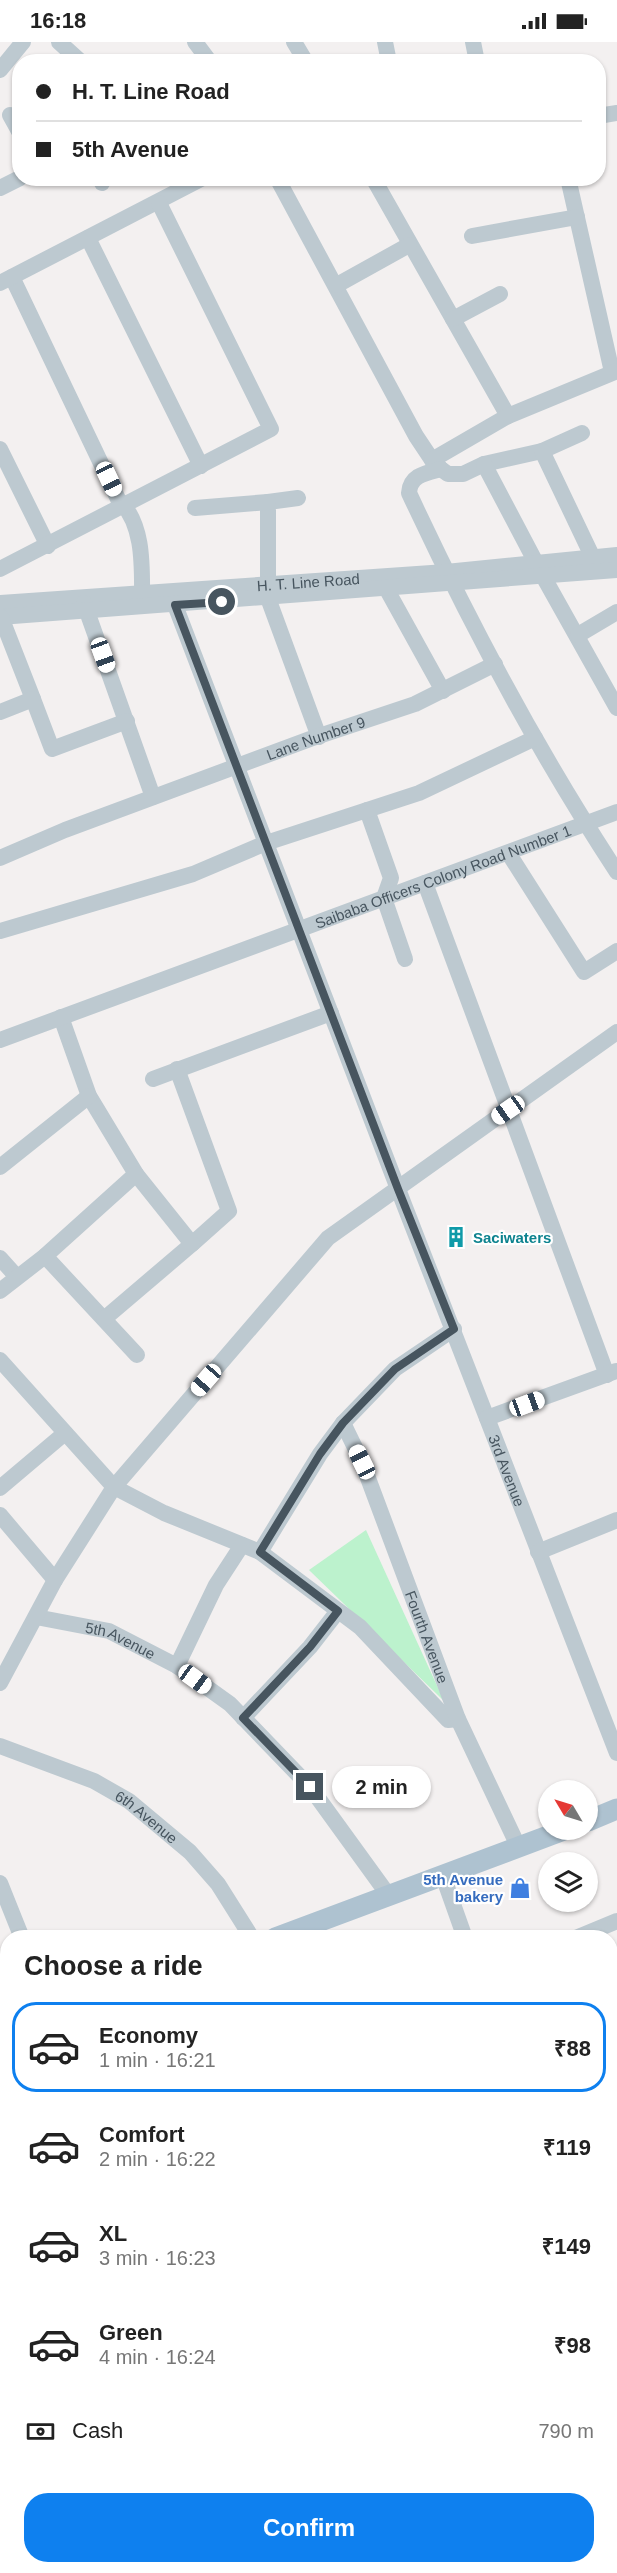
<!DOCTYPE html>
<html lang="en">
<head>
<meta charset="utf-8">
<style>
  :root { --surface:#fff; --page:#f2f2f2; --text:#222; --muted:#767676; --line:#e0e0e0; --accent:#0e80ef }
  body { margin:0; font-family:Arial,sans-serif; background:var(--page); color:var(--text); height:100vh; display:flex; flex-direction:column; font-size:22px; white-space:nowrap }
  * { box-sizing:border-box; margin:0 }
  p { font-size:20px; color:var(--muted) }
  .icon { flex:none; width:33px; height:33px; fill:none; stroke:currentColor; stroke-width:2; stroke-linecap:round; stroke-linejoin:round }
  .map { position:relative; flex:1; overflow:hidden }
  .panel { position:absolute; left:0px; top:1888px; width:618px; height:644px; display:flex; flex-direction:column; background:var(--surface); border-radius:24px 24px 0 0; box-shadow:0 2px 4px #0004 }
  .panel>* { flex:none }
  .hud { position:absolute; left:12px; top:12px; width:594px; height:132px; border-radius:24px; box-shadow:0 2px 4px #0004; display:grid; align-content:center; height:132px; padding:0 24px; background:var(--surface) }
  .needle { width:39px; rotate:308deg }
  .tools { position:absolute; left:538px; top:1738px; display:grid; gap:12px }
  .tools a { display:grid; place-items:center; width:60px; height:60px; border-radius:50%; background:var(--surface); box-shadow:0 2px 4px #0004; font-size:30px }
  .end { position:absolute; width:27px; height:27px; margin:-14px; border:8px solid #47555f; background:#fff; box-shadow:0 0 0 3px #fff }
  .from { border-radius:50% }
  .bubble { position:absolute; height:42px; border-radius:21px; background:var(--surface); box-shadow:0 2px 4px #0004; font-size:20px; font-weight:600; line-height:42px; text-align:center }
  .car { position:absolute; width:18px; height:36px; margin:-18px -9px; border-radius:8px; box-shadow:0 0 4px 2px #0007; background:linear-gradient(#fff 24%,#345 0 40%,#fff 0 76%,#345 0 86%,#fff 0) }
  .hud b { display:flex; align-items:center; gap:21px; height:57px; font-size:22px }
  .hud b+b { border-top:2px solid var(--line) }
  .hud i { width:15px; height:15px; background:var(--text) }
  ul { padding:0; list-style:none }
  li { display:flex; align-items:center; gap:18px; height:90px; margin:0 12px 9px; padding:0 12px; border:3px solid transparent; border-radius:24px }
  li div { flex:1 }
  li b { display:block; font-size:22px }
  li em { font-style:normal; font-weight:600 }
  li.current { border-color:var(--accent) }
  li>.icon { width:54px; height:54px; stroke-width:1.5 }
  h2 { padding:0 24px; font-size:27px; line-height:72px }
  .pay { display:flex; align-items:center; gap:15px; height:66px; padding:0 24px; font-size:22px }
  .pay p { margin-inline-start:auto }
  .cta { display:flex; gap:12px; margin-top:auto; padding:12px 24px }
  .cta a { flex:1; height:69px; border-radius:24px; background:var(--accent); color:#fff; font-size:24px; font-weight:600; line-height:69px; text-align:center }
  .status { display:flex; justify-content:space-between; align-items:center; height:42px; padding:0 30px; background:var(--surface); direction:ltr }
  .status svg { height:16px; fill:currentColor }
  .map>svg:first-child { display:block }
</style>
</head>
<body>
<div class="status"><b>16:18</b><svg viewBox="0 0 49 12"><path d="M0 12V9h3v3zM5 12V6h3v6zM10 12V3h3v9zM15 12V0h3v12zM26 1h20v11H26zM47 4h2v5h-2z"/></svg></div>
<div class="map">
<svg width="617" height="2531" viewBox="0 0 617 2531">
  <rect width="100%" height="100%" fill="#f3f0f0"/>
  <!-- green -->
  <path fill="#bcf2cd" d="M366,1488l78,171 -135,-131z"/>
  <g fill="none" stroke-linecap="round" stroke-linejoin="round">
    <!-- minor -->
    <g stroke="#bdc9d0" stroke-width="16">
      <path d="M59,0l22,20"/>
      <path d="M195,0l15,20"/>
      <path d="M294,0l12,20"/>
      <path d="M385,0l4,20"/>
      <path d="M473,0l4,20"/>
      <path d="M0,28l23,-28"/>
      <path d="M10,73l10,18"/>
      <path d="M598,74l19,-3"/>
      <path d="M100,136l2,5"/>
      <path d="M277,136l139,258 16,24 9,9 7,5h15l21,-10 58,-13 40,-18"/>
      <path d="M373,136l135,238"/>
      <path d="M568,136l44,194"/>
      <path d="M0,146l20,-10"/>
      <path d="M472,194l105,-19"/>
      <path d="M88,196l113,228"/>
      <path d="M12,235l106,222c27,25 24,70 24,104"/>
      <path d="M0,241l203,-105"/>
      <path d="M337,243l72,-40"/>
      <path d="M453,277l47,-25"/>
      <path d="M0,407l48,97"/>
      <path d="M542,409l51,107"/>
      <path d="M432,418l76,-44 109,-45"/>
      <path d="M484,422l59,112 74,132"/>
      <path d="M441,427c-15,4 -31,6 -32,24 61,131 129,259 208,379"/>
      <path d="M298,456l-30,4v96l51,139"/>
      <path d="M195,466l73,-6"/>
      <path d="M0,527l271,-140 -112,-226"/>
      <path d="M381,537l62,112"/>
      <path id="s1" d="M175,550v13l223,584 219,564"/>
      <path id="s2" d="M0,561l446,-31 171,-17"/>
      <path d="M84,561l69,194"/>
      <path d="M0,575l617,-47"/>
      <path d="M1,575l32,82"/>
      <path d="M578,593l39,-23"/>
      <path d="M0,670l33,-13 19,50 75,-28"/>
      <path d="M367,768l24,68 -7,20 21,61"/>
      <path d="M509,812l75,118 33,-21"/>
      <path id="s3" d="M0,816l65,-28 245,-91 105,-35 80,-40"/>
      <path d="M425,841l182,492"/>
      <path d="M0,889l193,-57 73,-31 153,-50 116,-55"/>
      <path d="M61,975l28,79 47,78"/>
      <path id="s4" d="M0,998l617,-228"/>
      <path d="M177,1027l52,142 -37,33"/>
      <path d="M153,1037l178,-66"/>
      <path d="M0,1125l89,-71"/>
      <path d="M45,1214l92,99"/>
      <path d="M0,1216l17,19"/>
      <path d="M0,1249l45,-35 91,-82 56,70 -88,75"/>
      <path d="M0,1318l114,127 50,26 96,39 100,75 88,93 10,-1"/>
      <path d="M487,1376l129,-47"/>
      <path id="s5" d="M343,1381l19,39 96,257 61,129"/>
      <path d="M0,1446l65,-55"/>
      <path d="M0,1473l55,65"/>
      <path d="M260,1510l60,-98 23,-31 52,-54 59,-40"/>
      <path d="M538,1510l79,-32"/>
      <path id="s6" d="M36,1575l73,14 68,35 53,38 80,83 79,109"/>
      <path d="M177,1624l39,-81 26,-40"/>
      <path d="M0,1641l55,-103 59,-93 214,-249 289,-206"/>
      <path d="M243,1676l67,-71 28,-36"/>
      <path id="s7" d="M0,1704l94,35 35,20 61,51 28,32 34,54"/>
      <path d="M443,1834l22,62"/>
      <path d="M0,1841l22,55"/>
      <path d="M576,1896l41,-17"/>
      <path d="M610,1985l7,-3"/>
      <path d="M610,2087l7,-3"/>
      <path d="M0,2114l8,-3"/>
      <path d="M610,2182l7,-3"/>
      <path d="M0,2231l8,19"/>
      <path d="M610,2414l7,3"/>
      <path d="M610,2456l7,4"/>
      <path d="M0,2494l8,-3"/>
      <path d="M610,2499l7,3"/>
      <path d="M0,2513l7,18"/>
      <path d="M116,2524l3,7"/>
      <path d="M226,2524l3,7"/>
      <path d="M559,2524l10,7"/>
      <path d="M190,2531l18,-7"/>
      <path d="M537,2531l4,-7"/>
    </g>
    <!-- major -->
    <g stroke="#aec2d0" stroke-width="21">
      <path d="M588,1779l29,-12"/>
      <path d="M275,1896l289,-108"/>
      <path d="M0,2005l8,-3"/>
    </g>
  </g>
  <g fill="none" stroke-linecap="round" stroke-linejoin="round">
    <!-- route -->
    <path stroke="#47555f" stroke-width="8" d="M222,560l-47,3 223,584 56,140 -59,40 -52,54 -23,31 -60,98 78,59 -28,36 -67,71 67,69"/>
  </g>
  <!-- icons -->
  <defs>
    <symbol id="building-bare" viewBox="-9 -9 18 18"><path d="M-4-6H4V6H1V3H-1V6H-4ZM-2.5-4.3h1.7v1.8h-1.7ZM.8-4.3h1.7v1.8H.8ZM-2.5-1h1.7V.8h-1.7ZM.8-1h1.7V.8H.8Z" fill="#0f9aa8" stroke="#fff" stroke-width="2.5" paint-order="stroke"/></symbol>
    <symbol id="shop-bare" viewBox="-9 -9 18 18"><path d="M-5-2.5h2.3a2.7 3.5 0 0 1 5.4 0H5L5.5 6h-11ZM-1.5-2.5h3a1.5 2.3 0 0 0-3 0Z" fill="#3f7fe0" stroke="#fff" stroke-width="2.5" paint-order="stroke"/></symbol>
  </defs>
  <g fill-rule="evenodd">
    <use href="#building-bare" x="441" y="1180" width="30" height="30"/>
    <use href="#shop-bare" x="505" y="1831" width="30" height="30"/>
  </g>
  <g text-anchor="middle" dominant-baseline="central" stroke-width="4.5" stroke-linejoin="round" paint-order="stroke">
    <!-- street labels -->
    <g font-size="15" fill="#47555f" stroke="#fff">
      <text stroke="none"><textPath href="#s2" startOffset="309">H. T. Line Road</textPath></text>
      <text stroke="none"><textPath href="#s3" startOffset="338">Lane Number 9</textPath></text>
      <text stroke="none"><textPath href="#s4" startOffset="472">Saibaba Officers Colony Road Number 1</textPath></text>
      <text stroke="none"><textPath href="#s1" startOffset="940">3rd Avenue</textPath></text>
      <text stroke="none"><textPath href="#s5" startOffset="230">Fourth Avenue</textPath></text>
      <text stroke="none"><textPath href="#s6" startOffset="88">5th Avenue</textPath></text>
      <text stroke="none"><textPath href="#s7" startOffset="164">6th Avenue</textPath></text>
    </g>
    <!-- culture labels -->
    <g font-size="15" font-weight="bold" fill="#0d838f" stroke="#fff" text-anchor="start">
      <text x="473" y="1195">Saciwaters</text>
    </g>
    <!-- shop labels -->
    <g font-size="15" font-weight="bold" fill="#366cbe" stroke="#fff" text-anchor="end">
      <text x="503" y="1837">5th Avenue<tspan x="503" dy="17">bakery</tspan></text>
    </g>
  </g>
</svg>
<div class="tools">
<a><svg class="needle" viewBox="-14 -14 28 28"><path d="M0-13l5 13h-10z" fill="#e53935"/><path d="M0 13l5-13h-10z" fill="#767676"/></svg></a>
<a><svg class="icon" aria-label="layers" viewBox="0 0 24 24"><path d="M12 4l9 5-9 5-9-5zM3 14l9 5 9-5"/></svg></a>
</div>
<i class="end from" style="left:222px;top:560px"></i>
<i class="end" style="left:310px;top:1745px"></i>
<div class="bubble" style="left:332px;top:1724px;width:99px">2 min</div>
<i class="car" style="left:109px;top:437px;rotate:155deg"></i>
<i class="car" style="left:103px;top:613px;rotate:160deg"></i>
<i class="car" style="left:508px;top:1068px;rotate:235deg"></i>
<i class="car" style="left:206px;top:1338px;rotate:221deg"></i>
<i class="car" style="left:527px;top:1362px;rotate:70deg"></i>
<i class="car" style="left:362px;top:1420px;rotate:334deg"></i>
<i class="car" style="left:195px;top:1637px;rotate:126deg"></i>
<div class="hud">
<b><i class="from"></i>H. T. Line Road</b>
<b><i></i>5th Avenue</b>
</div>
<section class="panel">
<h2>Choose a ride</h2>
<ul>
<li class="current"><svg class="icon" aria-label="car" viewBox="0 0 24 24"><path d="M5 17H2v-5l4-1 3-4h7l3 4 3 1v5h-3M9 17h6M6 11h13"/><circle cx="7" cy="17" r="2"/><circle cx="17" cy="17" r="2"/></svg><div><b>Economy</b><p>1 min · 16:21</p></div><em>₹88</em></li>
<li><svg class="icon" aria-label="car" viewBox="0 0 24 24"><path d="M5 17H2v-5l4-1 3-4h7l3 4 3 1v5h-3M9 17h6M6 11h13"/><circle cx="7" cy="17" r="2"/><circle cx="17" cy="17" r="2"/></svg><div><b>Comfort</b><p>2 min · 16:22</p></div><em>₹119</em></li>
<li><svg class="icon" aria-label="car" viewBox="0 0 24 24"><path d="M5 17H2v-5l4-1 3-4h7l3 4 3 1v5h-3M9 17h6M6 11h13"/><circle cx="7" cy="17" r="2"/><circle cx="17" cy="17" r="2"/></svg><div><b>XL</b><p>3 min · 16:23</p></div><em>₹149</em></li>
<li><svg class="icon" aria-label="car" viewBox="0 0 24 24"><path d="M5 17H2v-5l4-1 3-4h7l3 4 3 1v5h-3M9 17h6M6 11h13"/><circle cx="7" cy="17" r="2"/><circle cx="17" cy="17" r="2"/></svg><div><b>Green</b><p>4 min · 16:24</p></div><em>₹98</em></li>
</ul>
<div class="pay"><svg class="icon" aria-label="cash" viewBox="0 0 24 24"><path d="M3 7h18v10H3z"/><circle cx="12" cy="12" r="2"/></svg>Cash<p>790 m</p></div>
<div class="cta"><a>Confirm</a></div>
</section>
</div>
</body>
</html>
